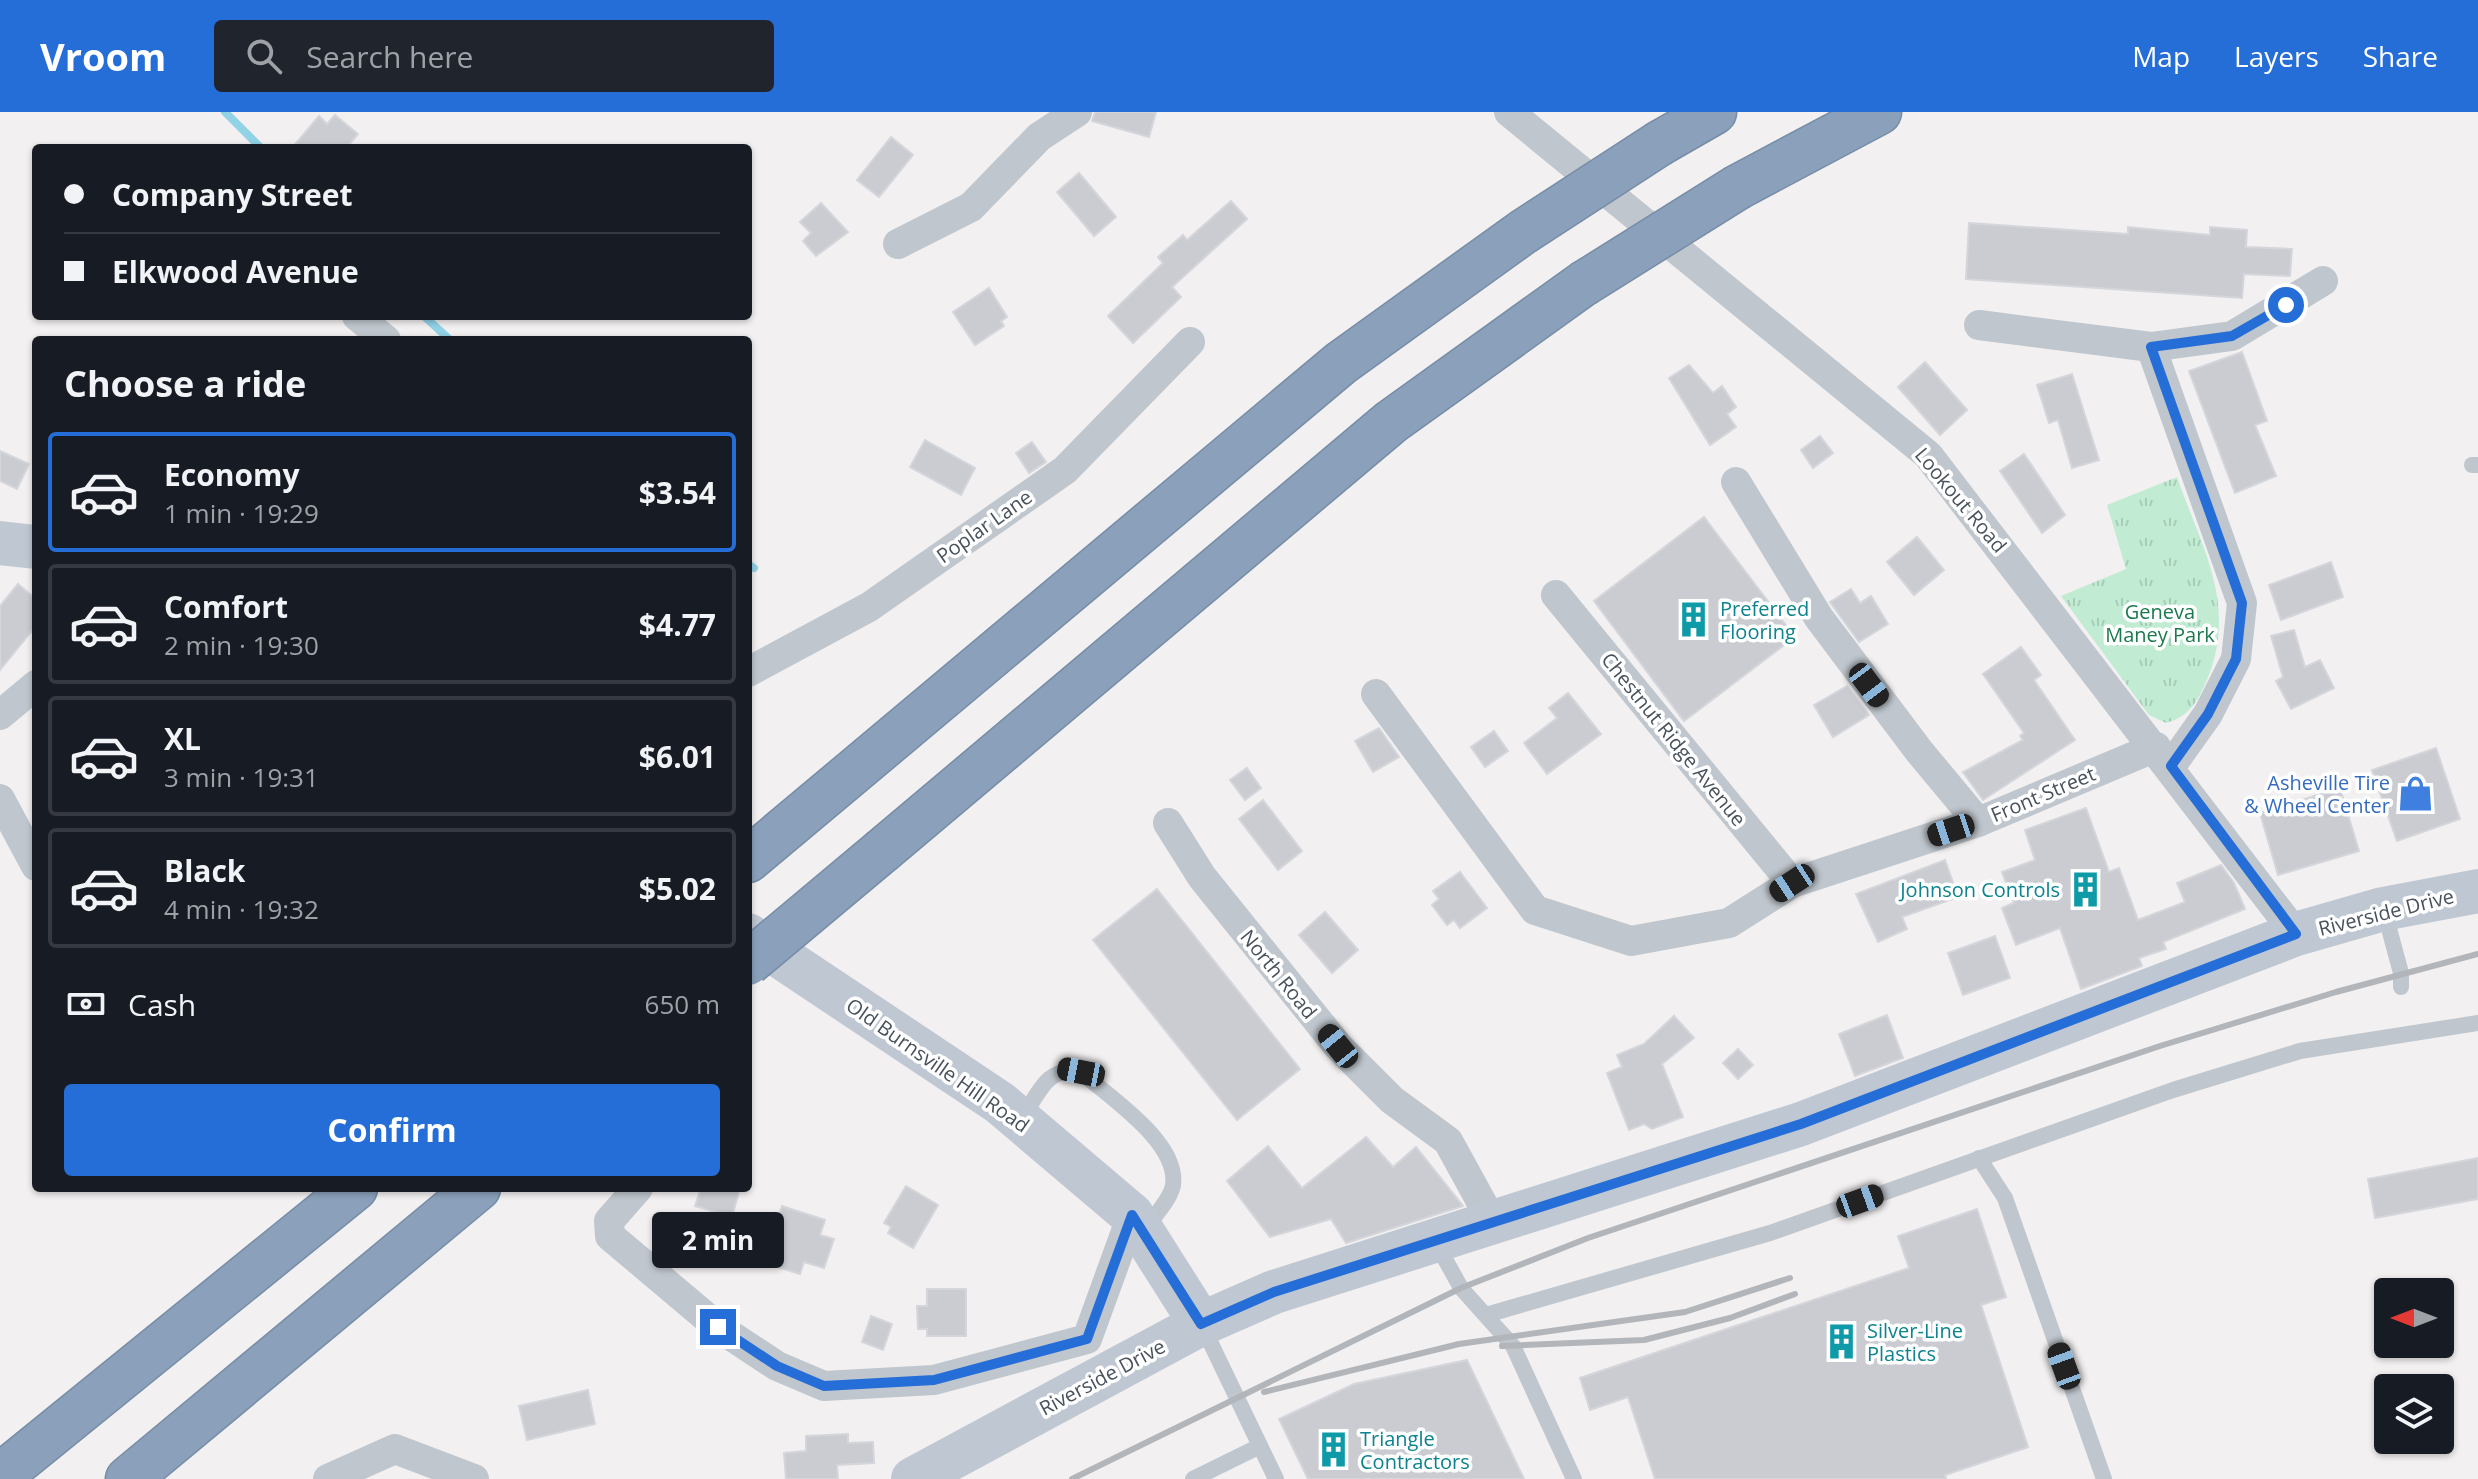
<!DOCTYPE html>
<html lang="en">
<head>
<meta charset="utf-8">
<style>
  :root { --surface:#171b24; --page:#20242c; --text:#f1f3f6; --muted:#9ea1a6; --line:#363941; --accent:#256dd7 }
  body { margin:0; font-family:"Open Sans",sans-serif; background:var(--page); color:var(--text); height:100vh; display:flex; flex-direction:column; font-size:30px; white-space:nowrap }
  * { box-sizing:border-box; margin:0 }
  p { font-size:26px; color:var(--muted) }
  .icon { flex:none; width:44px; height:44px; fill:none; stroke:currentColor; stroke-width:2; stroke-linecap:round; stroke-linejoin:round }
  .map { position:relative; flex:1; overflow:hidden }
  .sheet { position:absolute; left:32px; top:224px; width:720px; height:856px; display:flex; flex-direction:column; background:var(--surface); border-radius:8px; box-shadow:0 2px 6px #0004 }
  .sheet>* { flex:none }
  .hud { position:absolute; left:32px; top:32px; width:720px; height:176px; border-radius:8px; box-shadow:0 2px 6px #0004; display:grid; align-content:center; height:176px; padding:0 32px; background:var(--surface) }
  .needle { width:52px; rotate:270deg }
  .buttons { position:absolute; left:2374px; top:1166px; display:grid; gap:16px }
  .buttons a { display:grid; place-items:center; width:80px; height:80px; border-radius:8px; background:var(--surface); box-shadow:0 2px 6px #0004; font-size:40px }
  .end { position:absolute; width:36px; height:36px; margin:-18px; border:10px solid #256dd7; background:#fff; box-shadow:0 0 0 4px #fff }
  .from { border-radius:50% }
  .bubble { position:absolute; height:56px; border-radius:8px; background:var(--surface); box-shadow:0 2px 6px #0004; font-size:26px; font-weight:700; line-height:56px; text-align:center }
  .car { position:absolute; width:24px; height:48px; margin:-24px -12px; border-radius:10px; box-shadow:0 0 6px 2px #0007; background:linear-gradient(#222 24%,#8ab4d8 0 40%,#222 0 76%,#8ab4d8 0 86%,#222 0) }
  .hud b { display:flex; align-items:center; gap:28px; height:76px; font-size:30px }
  .hud b+b { border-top:2px solid var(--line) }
  .hud i { width:20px; height:20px; background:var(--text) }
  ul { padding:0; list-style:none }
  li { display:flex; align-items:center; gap:24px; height:120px; margin:0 16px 12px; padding:0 16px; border:4px solid var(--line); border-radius:8px }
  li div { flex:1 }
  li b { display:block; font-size:30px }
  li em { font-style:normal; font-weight:700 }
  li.selected { border-color:var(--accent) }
  li>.icon { width:72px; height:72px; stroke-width:1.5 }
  h2 { padding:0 32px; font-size:36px; line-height:96px }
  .pay { display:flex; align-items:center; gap:20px; height:88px; padding:0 32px; font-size:30px }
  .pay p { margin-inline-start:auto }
  .cta { display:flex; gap:16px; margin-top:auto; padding:16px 32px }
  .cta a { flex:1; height:92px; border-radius:8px; background:var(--accent); color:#fff; font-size:32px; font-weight:700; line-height:92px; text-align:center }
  header { display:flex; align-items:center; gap:48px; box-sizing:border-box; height:112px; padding:0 40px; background:var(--accent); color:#fff }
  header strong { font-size:38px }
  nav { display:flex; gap:44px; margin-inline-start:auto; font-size:28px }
  .search { width:560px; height:72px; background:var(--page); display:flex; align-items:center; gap:20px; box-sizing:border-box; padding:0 28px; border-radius:8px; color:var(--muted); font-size:30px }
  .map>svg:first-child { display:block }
</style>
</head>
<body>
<header>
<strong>Vroom</strong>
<div class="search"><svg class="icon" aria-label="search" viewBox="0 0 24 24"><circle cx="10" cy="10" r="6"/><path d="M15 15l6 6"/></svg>Search here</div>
<nav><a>Map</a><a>Layers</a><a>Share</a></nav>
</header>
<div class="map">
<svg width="2478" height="1367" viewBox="0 0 2478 1367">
  <defs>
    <pattern id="park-tufts" width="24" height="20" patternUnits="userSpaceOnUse" patternTransform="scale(2)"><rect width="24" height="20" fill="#c1ecd3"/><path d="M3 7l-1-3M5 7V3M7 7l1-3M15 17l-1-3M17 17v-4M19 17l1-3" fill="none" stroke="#a7ccb8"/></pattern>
  </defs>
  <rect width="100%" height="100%" fill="#f2f0f0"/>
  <!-- park -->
  <path fill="url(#park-tufts)" d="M2177,365c25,72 62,129 29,205 -9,21 -18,35 -40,41l-17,-8 -88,-119 65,-27 -19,-64z"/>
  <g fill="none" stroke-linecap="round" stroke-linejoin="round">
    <!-- stream -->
    <g stroke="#91d2e6" stroke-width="8">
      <path d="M225,0l36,36"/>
      <path d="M424,204l26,24"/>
      <path d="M748,452l6,4"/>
    </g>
  </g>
  <!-- building -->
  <g fill="#caccd2" stroke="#d4d6db" stroke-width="2">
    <path d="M1095,0h61l-7,25 -57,-16z"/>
    <path d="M335,3l23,19 -12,14h-54l27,-32 8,8z"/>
    <path d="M891,25l22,18 -34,42 -22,-17z"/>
    <path d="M1079,61l37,44 -22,19 -37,-44z"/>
    <path d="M1231,89l16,18 -75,68 9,10 -48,46 -25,-27 55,-53 -5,-6 25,-22 4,5z"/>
    <path d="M821,91l27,29 -32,24 -13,-15 8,-8 -11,-11z"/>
    <path d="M1969,111l159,11v-7l82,8v-8l37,3 -1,17 46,2 -2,27 -46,-2 -2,24 -276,-19z"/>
    <path d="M989,176l18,29 -6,4 3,5 -29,19 -22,-33z"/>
    <path d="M2242,240l25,69 -12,4 21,51 -41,17 -46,-122z"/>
    <path d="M1925,250l42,48 -27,25 -42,-48z"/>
    <path d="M1689,253l24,28 9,-7 14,21 -9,7 9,13 -26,18 -41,-67z"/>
    <path d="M2072,262l27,86 -27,8 -14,-48 -9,3 -12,-38z"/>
    <path d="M1820,324l13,17 -20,15 -12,-18z"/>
    <path d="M925,328l50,28 -14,27 -51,-28z"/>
    <path d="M1032,330l14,20 -17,11 -13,-20z"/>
    <path d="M0,339l29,13 -12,25 -17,-8z"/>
    <path d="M2024,342l41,61 -23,18 -42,-62z"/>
    <path d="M1704,405l91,120 -111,84 -90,-120z"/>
    <path d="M1917,425l27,33 -30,25 -27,-33z"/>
    <path d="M2331,450l12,35 -62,23 -12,-35z"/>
    <path d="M18,472l18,15v27l-36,44v-64z"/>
    <path d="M1851,477l9,14 11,-7 17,28 -29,18 -29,-40z"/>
    <path d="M2294,518l11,37 15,-7 14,28 -43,21 -15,-28 7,-4 -12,-41z"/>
    <path d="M2021,535l20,28 -7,5 41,60 -92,60 -20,-28 60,-32 -3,-4 4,-3 -41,-59z"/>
    <path d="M1847,574l22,29 -36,22 -19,-32z"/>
    <path d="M1568,581l33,41 -54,40 -23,-31 33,-25 -8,-10z"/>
    <path d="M1379,616l20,29 -26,15 -18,-31z"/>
    <path d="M1494,619l14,20 -23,16 -14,-20z"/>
    <path d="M2436,636l24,71 -63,22 -25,-71z"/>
    <path d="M1247,656l14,20 -16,12 -15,-20z"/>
    <path d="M2340,676l19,63 -81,24 -18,-62z"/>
    <path d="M1263,688l39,51 -24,19 -39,-51z"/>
    <path d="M2086,696l23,64 10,-4 19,52 47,-18 -8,-19 44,-18 13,18 11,26 -82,33 3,7 -27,9 3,8 -61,23 -21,-61 -44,17 -14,-37 12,-5 -12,-31 33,-12 -10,-30z"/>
    <path d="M1945,748l13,37 -56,20 5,12 -29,13 -22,-48z"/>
    <path d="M1460,760l27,36 -27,20 -6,-8 -7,5 -15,-20 7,-6 -6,-8z"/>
    <path d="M1157,777l143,180 -63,51 -144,-180z"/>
    <path d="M1325,800l33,38 -26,23 -33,-38z"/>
    <path d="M1995,824l15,42 -47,17 -15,-42z"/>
    <path d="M1887,903l16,43 -48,18 -16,-42z"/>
    <path d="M1674,904l20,22 -32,26 21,53 -31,12 -8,-5 -15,6 -22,-57 15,-6 -5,-12 27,-11z"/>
    <path d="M1738,937l15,16 -15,14 -15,-16z"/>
    <path d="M1366,1025l27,30 23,-20 47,59 -117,37 -15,-24 -61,18 -43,-56 41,-35 34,42z"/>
    <path d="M2478,1046v41l-103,19 -7,-39z"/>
    <path d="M906,1074l32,19 -25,43 -25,-15 3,-6 -7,-4z"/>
    <path d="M701,1076h39l-8,29 -37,-11z"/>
    <path d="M782,1094l43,14 -5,15 14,4 -10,29 -20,-6 -4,12 -23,-7 4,-13 -14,-5z"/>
    <path d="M1977,1097l29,88 -25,8 47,142 -83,28 1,4h-291l-27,-82 -38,13 -10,-32 329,-110 -11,-32z"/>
    <path d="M927,1177h39v47h-39v-7h-9l-1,-23h10z"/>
    <path d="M871,1204l21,8 -9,26 -21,-8z"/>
    <path d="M1467,1248l57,119h-216l-29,-60 75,-35z"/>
    <path d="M588,1278l7,34 -68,16 -8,-34z"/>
    <path d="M848,1322v9l25,-1 1,21 -37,2 1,14h-52l-2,-26 22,-2v-15z"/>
  </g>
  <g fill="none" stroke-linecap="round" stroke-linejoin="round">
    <defs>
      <g id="highway">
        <path d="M1660,31l54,-31"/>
        <path d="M1738,75l141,-75"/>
        <path d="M883,738l508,-428 192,-138"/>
        <path d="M748,748l593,-497 182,-131"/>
        <path d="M0,1364l355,-288"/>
        <path d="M128,1367l350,-291"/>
      </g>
    </defs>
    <!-- highway casing -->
    <use href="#highway" stroke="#768ca7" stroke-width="47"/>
    <!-- lane -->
    <g stroke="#bfc6cd" stroke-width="16">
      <path d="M2472,353h6"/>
      <path d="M2384,798l17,63v14"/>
      <path d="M1021,1008c17,-25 25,-55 60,-48 29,26 98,70 92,113 -2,14 -19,31 -27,43"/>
      <path d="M1979,1046l26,40 99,281"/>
      <path d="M1435,1129l26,47 52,58 61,133"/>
      <path d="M1486,1203l284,-82 403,-143 127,-39 178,-28"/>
      <path d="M1202,1213l74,154"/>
      <path d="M1193,1367l67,-33"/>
    </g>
    <!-- street -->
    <g stroke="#bfc6cd" stroke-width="30">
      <path d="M1509,0l419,343 368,479"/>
      <path d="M898,132l73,-37 68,-70 38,-25"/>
      <path d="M357,204l29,24"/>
      <path d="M1979,213l172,22 81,-11 91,-55"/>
      <path d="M2151,235l91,256 -6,56 -28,55 -37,52"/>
      <path d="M1736,370l83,136 100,133 59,71"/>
      <path d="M1556,483l236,288"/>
      <path d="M748,560l121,-65 196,-137 125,-128"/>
      <path d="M1376,582l159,216 96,31 98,-18 63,-40 186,-61 178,-75"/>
      <path d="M0,603l36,-30"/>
      <path d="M0,687l36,67"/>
      <path d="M1168,711l34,54 136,169 54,54 56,41 45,82"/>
      <path d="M638,1076l-29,33 1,15 108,91 59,39 47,20 110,-6 153,-41 45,-124"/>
      <path d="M328,1367l67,-30 79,30"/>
    </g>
    <!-- secondary -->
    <g stroke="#bfc7d2" stroke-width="44">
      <path d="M0,431l36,4"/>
      <path d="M748,823l252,168 132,112 69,109"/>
      <path d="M913,1367l288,-155 73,-32 527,-168 495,-190 87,-25 95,-18"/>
    </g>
    <!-- highway -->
    <use href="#highway" stroke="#8ba1bb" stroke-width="44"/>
    <!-- rail -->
    <g stroke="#b2b5b9" stroke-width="6">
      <path d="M1502,1234l142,-6 86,-22 65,-24"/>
      <path d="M1264,1280l195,-48 226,-32 105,-34"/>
      <path d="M1072,1367l389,-191 127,-50 572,-192 176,-54 142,-38"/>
    </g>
    <defs>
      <g id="highway-bridge">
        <path d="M1523,120l137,-89"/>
        <path d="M1583,172l155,-97"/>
        <path d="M748,851l135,-113"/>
      </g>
    </defs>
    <!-- highway-bridge casing -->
    <use href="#highway-bridge" stroke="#768ca7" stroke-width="47" stroke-linecap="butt"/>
    <!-- highway-bridge -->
    <use href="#highway-bridge" stroke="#8ba1bb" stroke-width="44"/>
  </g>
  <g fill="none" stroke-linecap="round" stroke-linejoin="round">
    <!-- route -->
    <path stroke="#256dd7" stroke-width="10" d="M718,1215l59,39 47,20 110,-6 153,-41 45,-124 69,109 73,-32 527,-168 495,-190 -125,-168 37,-52 28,-55 6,-56 -91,-256 81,-11 54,-31"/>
  </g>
  <!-- icons -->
  <defs>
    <symbol id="building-bare" viewBox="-9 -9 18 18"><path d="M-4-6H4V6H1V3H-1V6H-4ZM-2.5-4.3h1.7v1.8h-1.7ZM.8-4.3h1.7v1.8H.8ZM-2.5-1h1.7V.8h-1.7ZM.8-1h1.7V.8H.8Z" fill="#0f9aa8" stroke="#fff" stroke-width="2.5" paint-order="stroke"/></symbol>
    <symbol id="shop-bare" viewBox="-9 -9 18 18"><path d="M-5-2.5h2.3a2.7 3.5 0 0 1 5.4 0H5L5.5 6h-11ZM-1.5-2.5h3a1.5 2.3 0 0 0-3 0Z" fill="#3f7fe0" stroke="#fff" stroke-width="2.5" paint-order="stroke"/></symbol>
  </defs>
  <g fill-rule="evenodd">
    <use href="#building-bare" x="1668" y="482" width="51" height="51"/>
    <use href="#shop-bare" x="2390" y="656" width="51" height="51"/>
    <use href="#building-bare" x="2060" y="752" width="51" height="51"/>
    <use href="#building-bare" x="1816" y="1204" width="51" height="51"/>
    <use href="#building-bare" x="1308" y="1312" width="51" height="51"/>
  </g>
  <g text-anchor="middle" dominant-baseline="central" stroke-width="7" stroke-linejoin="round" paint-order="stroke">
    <!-- street labels -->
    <g font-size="20" fill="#49525c" stroke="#fff">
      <text transform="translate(1961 388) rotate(50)">Lookout Road</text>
      <text transform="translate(984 414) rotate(-35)">Poplar Lane</text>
      <text transform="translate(1674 627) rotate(51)">Chestnut Ridge Avenue</text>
      <text transform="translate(2043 682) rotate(-23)">Front Street</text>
      <text transform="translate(2386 800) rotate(-14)">Riverside Drive</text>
      <text transform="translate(1279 862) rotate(51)">North Road</text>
      <text transform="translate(938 953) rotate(35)">Old Burnsville Hill Road</text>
      <text transform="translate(1102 1265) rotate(-28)">Riverside Drive</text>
    </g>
    <!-- culture labels -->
    <g font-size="20" fill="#0d838f" stroke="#fff" text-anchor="start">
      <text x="1720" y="496">Preferred<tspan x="1720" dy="23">Flooring</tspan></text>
      <text x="2060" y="777" text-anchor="end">Johnson Controls</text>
      <text x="1867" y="1218">Silver-Line<tspan x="1867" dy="23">Plastics</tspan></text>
      <text x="1360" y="1326">Triangle<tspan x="1360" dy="23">Contractors</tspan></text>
    </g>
    <!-- park labels -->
    <g font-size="20" fill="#1d794e" stroke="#fff">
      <text x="2160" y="499">Geneva<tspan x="2160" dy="23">Maney Park</tspan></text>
    </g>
    <!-- shop labels -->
    <g font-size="20" fill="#366cbe" stroke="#fff" text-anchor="end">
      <text x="2390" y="670">Asheville Tire<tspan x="2390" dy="23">&amp; Wheel Center</tspan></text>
    </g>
  </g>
</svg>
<div class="buttons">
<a><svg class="needle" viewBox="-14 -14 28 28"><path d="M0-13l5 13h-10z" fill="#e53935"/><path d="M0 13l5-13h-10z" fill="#9ea1a6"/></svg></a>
<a><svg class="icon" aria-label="layers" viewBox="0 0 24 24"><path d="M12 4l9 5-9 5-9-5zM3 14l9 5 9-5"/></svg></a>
</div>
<i class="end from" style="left:2286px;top:193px"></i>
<i class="end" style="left:718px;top:1215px"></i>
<div class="bubble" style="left:652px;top:1100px;width:132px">2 min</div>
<i class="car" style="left:1869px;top:573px;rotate:143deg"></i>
<i class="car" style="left:1951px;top:718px;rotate:252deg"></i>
<i class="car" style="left:1792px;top:771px;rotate:237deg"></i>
<i class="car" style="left:1338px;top:934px;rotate:321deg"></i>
<i class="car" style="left:1081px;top:960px;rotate:281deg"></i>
<i class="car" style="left:1860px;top:1089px;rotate:70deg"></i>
<i class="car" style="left:2064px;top:1254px;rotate:340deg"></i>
<div class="hud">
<b><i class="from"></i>Company Street</b>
<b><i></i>Elkwood Avenue</b>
</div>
<section class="sheet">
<h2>Choose a ride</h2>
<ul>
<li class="selected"><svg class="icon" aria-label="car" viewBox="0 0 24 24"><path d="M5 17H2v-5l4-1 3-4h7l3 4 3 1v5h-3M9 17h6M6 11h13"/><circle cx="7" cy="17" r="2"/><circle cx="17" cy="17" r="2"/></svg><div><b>Economy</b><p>1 min · 19:29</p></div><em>$3.54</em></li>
<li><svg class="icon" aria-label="car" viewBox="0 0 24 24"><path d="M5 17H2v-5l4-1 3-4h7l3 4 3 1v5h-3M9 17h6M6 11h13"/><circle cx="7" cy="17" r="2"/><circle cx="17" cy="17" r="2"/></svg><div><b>Comfort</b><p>2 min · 19:30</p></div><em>$4.77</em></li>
<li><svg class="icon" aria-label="car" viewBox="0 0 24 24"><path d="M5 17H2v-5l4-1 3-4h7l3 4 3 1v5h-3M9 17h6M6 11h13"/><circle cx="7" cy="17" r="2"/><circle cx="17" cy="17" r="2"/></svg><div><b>XL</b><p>3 min · 19:31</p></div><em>$6.01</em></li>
<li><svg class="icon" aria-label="car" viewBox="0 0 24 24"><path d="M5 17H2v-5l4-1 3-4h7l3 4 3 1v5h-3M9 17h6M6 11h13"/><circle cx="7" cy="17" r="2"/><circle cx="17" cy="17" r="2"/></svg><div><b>Black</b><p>4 min · 19:32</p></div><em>$5.02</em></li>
</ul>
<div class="pay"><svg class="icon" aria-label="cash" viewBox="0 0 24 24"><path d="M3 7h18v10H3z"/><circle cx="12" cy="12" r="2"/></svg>Cash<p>650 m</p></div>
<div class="cta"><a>Confirm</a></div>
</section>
</div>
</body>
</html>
